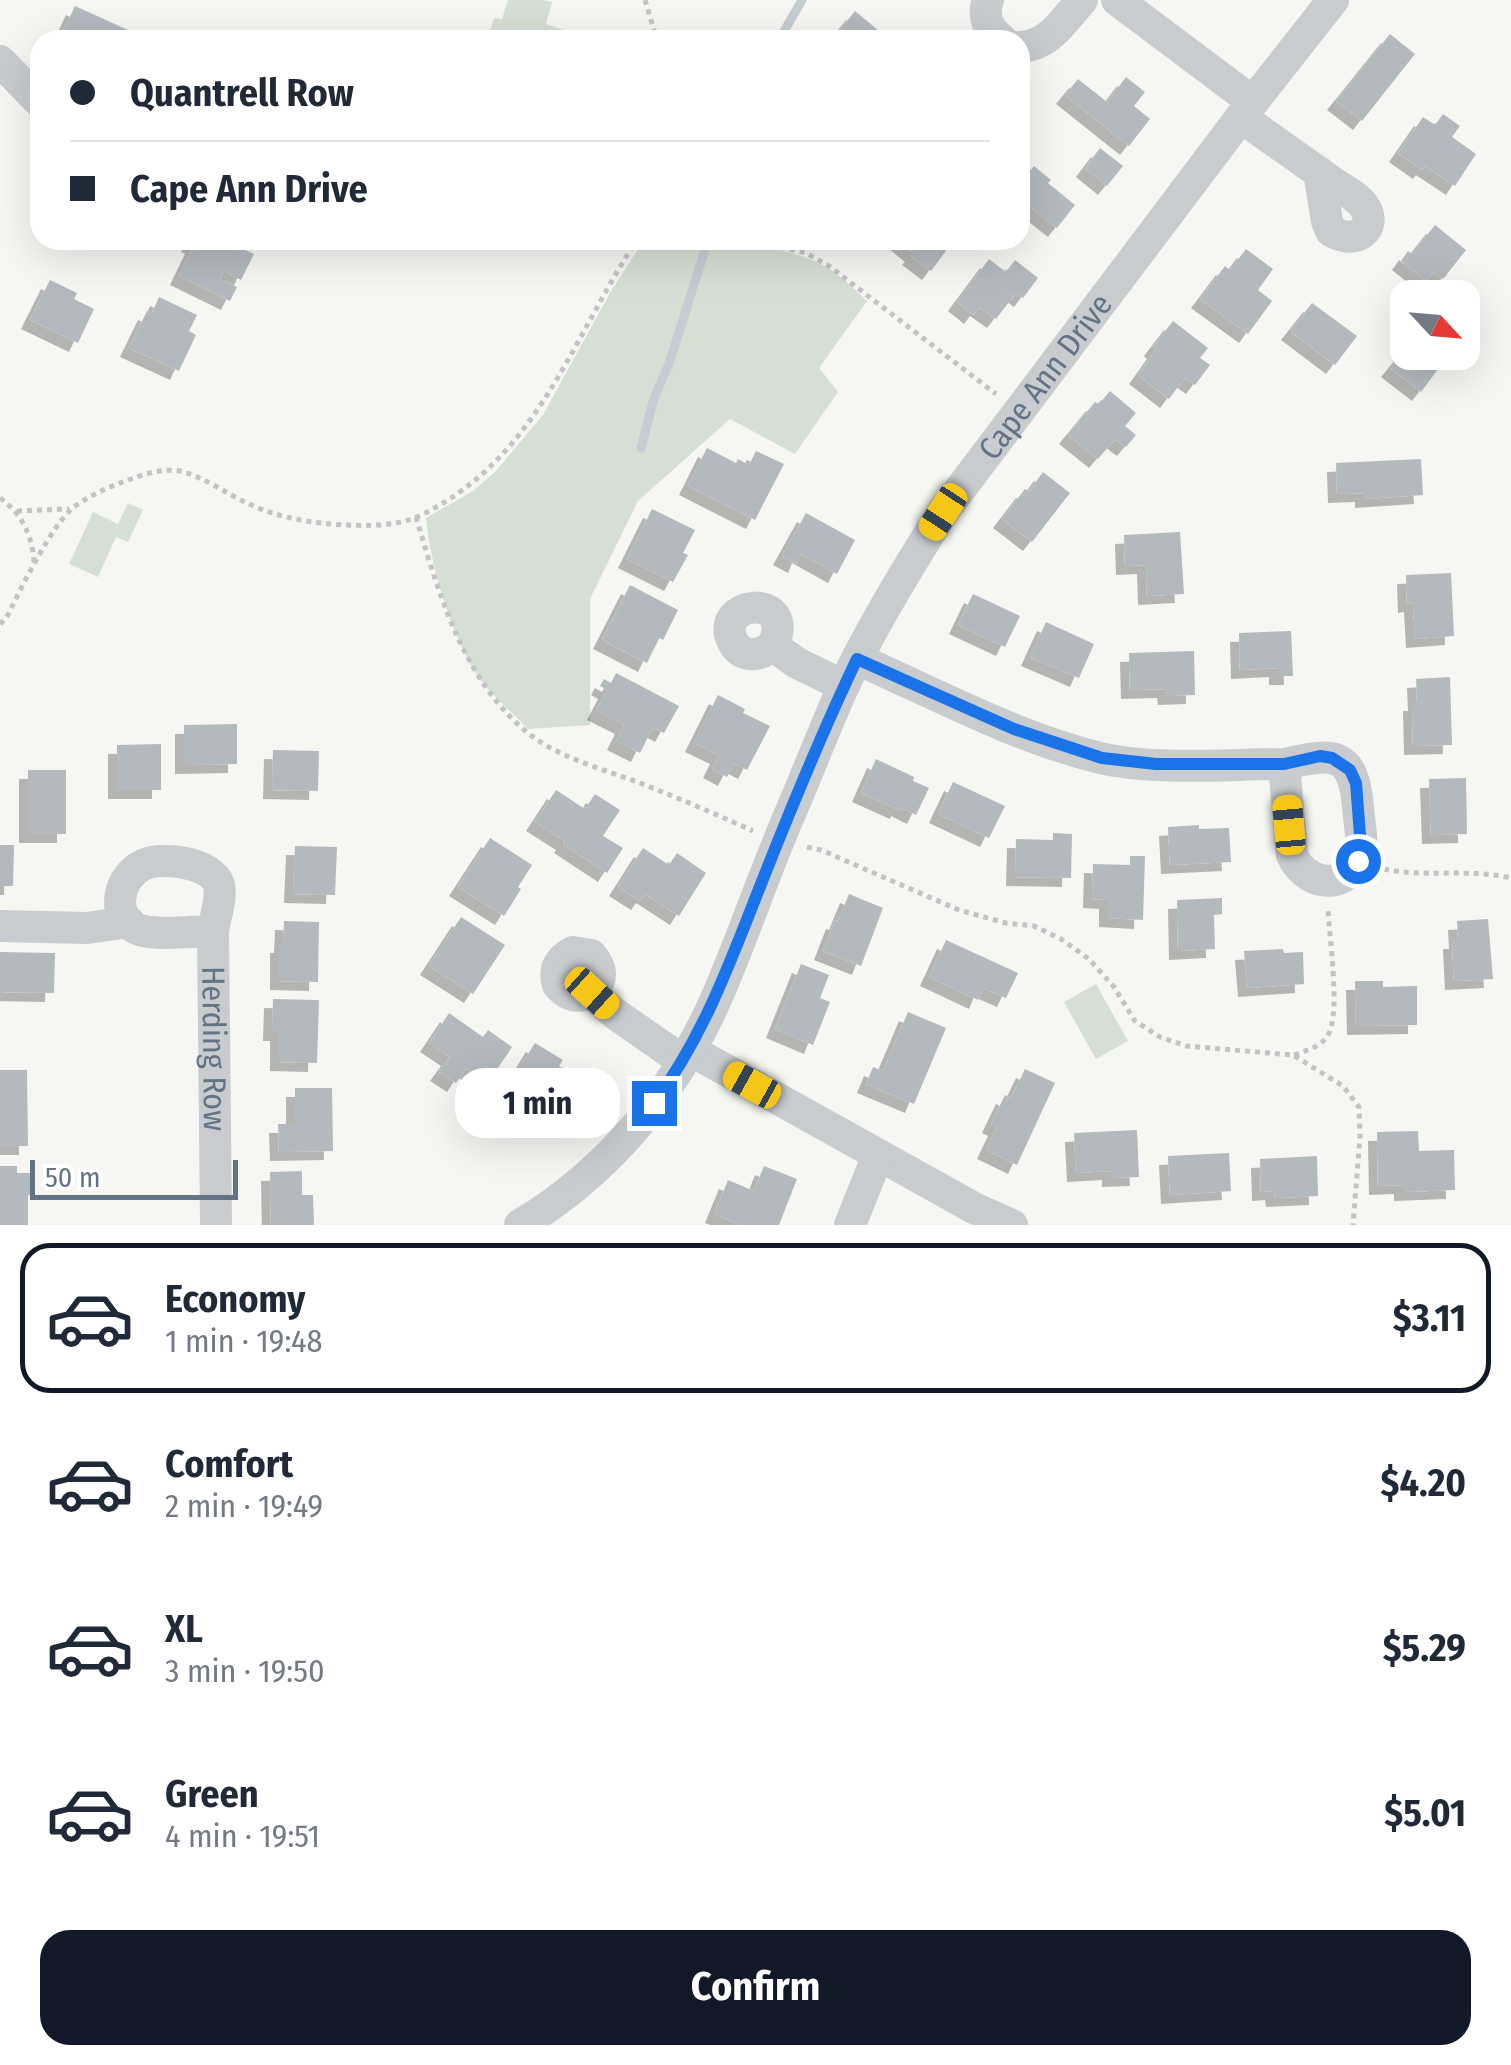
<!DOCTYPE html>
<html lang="en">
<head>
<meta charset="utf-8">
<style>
  :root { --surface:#fff; --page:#f6f6f7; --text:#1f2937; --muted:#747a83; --line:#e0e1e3; --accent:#111827 }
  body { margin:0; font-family:"Fira Sans Condensed",sans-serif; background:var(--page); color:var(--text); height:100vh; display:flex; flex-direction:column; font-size:38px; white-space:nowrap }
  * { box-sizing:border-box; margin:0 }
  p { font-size:32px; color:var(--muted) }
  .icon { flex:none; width:55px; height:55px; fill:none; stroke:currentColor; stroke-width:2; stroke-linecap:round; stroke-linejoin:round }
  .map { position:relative; height:1225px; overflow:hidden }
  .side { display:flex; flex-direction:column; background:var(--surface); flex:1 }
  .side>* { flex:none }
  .banner { position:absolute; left:30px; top:30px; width:1000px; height:220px; border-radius:30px; box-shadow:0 10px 40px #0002; display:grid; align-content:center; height:220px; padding:0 40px; background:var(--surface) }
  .needle { width:65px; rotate:116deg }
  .controls { position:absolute; left:1390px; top:280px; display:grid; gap:20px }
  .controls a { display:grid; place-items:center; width:90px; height:90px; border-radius:20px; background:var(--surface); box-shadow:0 10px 40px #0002; font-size:50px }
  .scale { position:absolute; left:30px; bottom:25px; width:208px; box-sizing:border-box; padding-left:10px; border:5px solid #637387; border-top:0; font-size:28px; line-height:35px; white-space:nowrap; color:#637387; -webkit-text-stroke:8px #fff; paint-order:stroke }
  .end { position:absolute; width:45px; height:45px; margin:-22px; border:12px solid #1a73e8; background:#fff; box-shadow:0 0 0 5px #fff }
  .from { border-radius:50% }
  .bubble { position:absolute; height:70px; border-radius:30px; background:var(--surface); box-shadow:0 10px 40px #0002; font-size:32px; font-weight:700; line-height:70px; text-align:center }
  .car { position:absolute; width:30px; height:60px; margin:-30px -15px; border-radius:12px; box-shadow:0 0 8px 2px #0007; background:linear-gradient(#f5c518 24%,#345 0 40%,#f5c518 0 76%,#345 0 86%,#f5c518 0) }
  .banner b { display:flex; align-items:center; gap:35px; height:95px; font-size:38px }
  .banner b+b { border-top:2px solid var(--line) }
  .banner i { width:25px; height:25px; background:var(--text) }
  ul { padding:18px 0 0; list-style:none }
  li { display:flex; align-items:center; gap:30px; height:150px; margin:0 20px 15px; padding:0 20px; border:5px solid transparent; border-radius:30px }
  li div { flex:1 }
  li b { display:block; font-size:38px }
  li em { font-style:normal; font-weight:700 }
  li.current { border-color:var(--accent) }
  li>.icon { width:90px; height:90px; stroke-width:1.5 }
  .primary-button { display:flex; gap:20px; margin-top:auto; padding:20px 40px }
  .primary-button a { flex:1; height:115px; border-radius:30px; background:var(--accent); color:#fff; font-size:40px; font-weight:700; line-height:115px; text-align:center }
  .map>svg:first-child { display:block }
</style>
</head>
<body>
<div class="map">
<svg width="1511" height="1225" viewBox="0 0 1511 1225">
  <defs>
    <filter id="shadow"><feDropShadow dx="-9" dy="9" stdDeviation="0" flood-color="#0004"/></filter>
  </defs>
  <rect width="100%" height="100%" fill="#f6f7f3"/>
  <!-- green -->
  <g fill="#d6dfd3">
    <path d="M508,0h36l8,2 -6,22 27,9 -2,7h-84l7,-22 8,1z"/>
    <path d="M644,240c53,0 134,0 180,26 16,8 30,23 43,35l-48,67 19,24 -43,62 -65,-35 -92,82 -48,98v126l-62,4c-17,-18 -40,-36 -53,-57 -24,-39 -45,-108 -49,-154l47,-27 22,-19 48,-57 68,-124z"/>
    <path d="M128,503l15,7 -15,32 -12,-5 -18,40 -29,-13 24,-52 25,12z"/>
    <path d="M1096,984l32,57 -32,18 -32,-57z"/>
  </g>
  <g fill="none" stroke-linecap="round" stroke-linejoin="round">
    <!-- stream -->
    <g stroke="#c4cdd3" stroke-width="9">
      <path d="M779,40l23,-40"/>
      <path d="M641,448l13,-50 15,-34 39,-124"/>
    </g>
  </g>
  <!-- building -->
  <g fill="#b3b9bf" filter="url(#shadow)">
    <path d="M75,6l53,24 -4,10h-65z"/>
    <path d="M855,11l35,29h-42l-10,-8z"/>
    <path d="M1390,34l25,20 -53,67 -26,-20z"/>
    <path d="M1126,77l19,15 -11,14 16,13 -21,27 -64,-51 13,-16 29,23z"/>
    <path d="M1443,114l17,12 -8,11 24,17 -21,32 -30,-20 -3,4 -24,-17 25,-36 12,8z"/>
    <path d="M1100,148l23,18 -16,20 -22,-18z"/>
    <path d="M1034,166l17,14 -3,3 27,22 -18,23 -28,-22 -5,7 -4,-4v-26z"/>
    <path d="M1435,225l31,25 -23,29 -10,-7 -7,9 -25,-20 7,-10 4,3z"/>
    <path d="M191,240h33l30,14 -13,26 -17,-9 -4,8 17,8 -7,14 -51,-25 15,-31 -4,-2z"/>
    <path d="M898,240h38l-2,2 12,9 -15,20 -20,-15 3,-3z"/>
    <path d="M1246,249l27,20 -15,21 14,11 -24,33 -48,-35 25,-33 5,4z"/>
    <path d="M989,259l17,13 9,-12 23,18 -15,20 -7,-5 -20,26 -17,-12 -6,8 -16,-13z"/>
    <path d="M50,280l27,13 -3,6 20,10 -16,34 -48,-23z"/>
    <path d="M159,297l38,18 -8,16 7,4 -17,36 -50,-23 18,-37 5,2z"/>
    <path d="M1312,303l45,33 -22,29 -45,-34z"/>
    <path d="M1173,321l35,27 -8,10 10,7 -15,20 -10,-7 -16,21 -31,-24 18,-25 -3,-3z"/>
    <path d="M1408,346v6h43l-30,40 -31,-24z"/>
    <path d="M1110,391l26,22 -11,13 11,9 -10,12 -11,-8 -17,20 -30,-24 27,-33 4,2z"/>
    <path d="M707,448l29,15 2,-4 11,6 7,-14 28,13 -29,56 -67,-34z"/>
    <path d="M1421,459l2,36 -59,4v-6l-27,1 -1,-31z"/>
    <path d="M1043,472l27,21 -38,49 -30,-23 23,-30 4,2z"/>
    <path d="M652,509l43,21 -12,23 5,2 -15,27 -46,-23z"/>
    <path d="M806,513l49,27 -18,34 -36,-20 -4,10 -15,-8z"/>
    <path d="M1180,532l4,62 -37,2 -1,-31 -21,1 -1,-31z"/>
    <path d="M1451,573l3,63 -39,3 -2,-36 -6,1 -1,-29z"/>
    <path d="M630,585l48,25 -15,30 -4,-2 -12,25 -45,-23z"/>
    <path d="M973,594l47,22 -15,31 -47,-22z"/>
    <path d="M1046,622l48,22 -15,34 -49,-21z"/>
    <path d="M1291,631l2,45h-15v-8l-38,2 -1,-37z"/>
    <path d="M1194,651l1,44 -28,1 -1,-7 -36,1 -1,-37z"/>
    <path d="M616,673l63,33 -15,27 -11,-6 -13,26 -24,-12 8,-16 -28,-14 11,-21 -7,-4 4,-7 7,4z"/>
    <path d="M1450,677l2,68 -39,1 -1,-44h5l-1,-23z"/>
    <path d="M718,695l27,14 -2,4 27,13 -23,44 -13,-7 -7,14 -15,-8 7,-14 -25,-12z"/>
    <path d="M237,724v40l-53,1v-40z"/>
    <path d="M161,744v46h-44v-45z"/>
    <path d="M273,750l46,1 -1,40 -46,-1z"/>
    <path d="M876,759l38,18 -1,4 16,7 -13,27 -16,-8 -1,3 -38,-17z"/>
    <rect x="28" y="770" width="38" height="64"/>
    <path d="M1466,778l1,56 -36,1 -2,-56z"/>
    <path d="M953,782l52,24 -16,32 -51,-24z"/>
    <path d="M556,790l29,19 10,-15 25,16 -17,26 20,12 -16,25 -44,-29 2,-3 -30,-19z"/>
    <path d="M1199,825v4l30,-1 2,34 -61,3 -2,-38z"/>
    <path d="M1053,833l19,1 -1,44 -56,-1 1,-38 37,1z"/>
    <path d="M490,838l42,27 -14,22 3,2 -17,27 -46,-29z"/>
    <path d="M0,845h14l-1,41h-13z"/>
    <path d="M295,846l42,1 -2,48 -42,-1z"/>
    <path d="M643,848l26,17 8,-12 29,20 -27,43 -34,-22 -5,7 -22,-14z"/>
    <path d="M1130,856h15l-2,64 -35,-2v-18l-16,-1 1,-35 37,1z"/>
    <path d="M849,894l34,14 -22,58 -38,-15 12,-31 3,1z"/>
    <path d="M1222,898v16l-8,1 1,34 -37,2 -1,-51z"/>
    <path d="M461,917l44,28 -32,49 -44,-28z"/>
    <path d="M1488,919l5,60 -39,2 -2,-41h6l-1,-19z"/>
    <path d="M284,921l35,1 -1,60 -39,-1v-37h4z"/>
    <path d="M946,940l72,33 -12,25 -23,-10 -5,12 -49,-23z"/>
    <path d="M1283,949l1,4 19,-1 1,32 -57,4 -3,-37z"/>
    <path d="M0,952l55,1 -1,40 -54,-1z"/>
    <path d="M801,964l28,11 -9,23 10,4 -17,43 -38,-16z"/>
    <path d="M1355,981h28v6l34,-1v39l-61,1z"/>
    <path d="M273,999l46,1 -2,63 -38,-1v-30h-7z"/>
    <path d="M908,1012l38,16 -32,76 -48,-20 7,-17 10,4z"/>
    <path d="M449,1013l34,24 5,-7 24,17 -24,36 -22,-15 -10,15 -17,-11 11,-15 -21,-14z"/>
    <path d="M535,1043l28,17 -4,6 24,14 -26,42 -23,-15 2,-3 -28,-18z"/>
    <path d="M1025,1069l30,14 -38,82 -31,-15 11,-23 -6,-3 14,-29 6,3z"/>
    <path d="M0,1070h27l1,76h-28z"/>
    <path d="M295,1088h37l1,63 -54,1 -1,-28h17z"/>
    <path d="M1137,1130l2,47 -28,1v-7l-35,2 -2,-40z"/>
    <path d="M1418,1131l1,20 35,-1 1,40 -52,2v-7l-25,1 -1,-54z"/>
    <path d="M1229,1153l2,38 -61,4 -2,-39z"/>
    <path d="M1317,1156l1,40 -43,2 -1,-7 -13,1 -1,-33z"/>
    <path d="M0,1166h17v7h15v22h-4v30h-28z"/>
    <path d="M764,1166l33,13 -18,46h-38l-27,-11 14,-34 26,11z"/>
    <path d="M302,1171v24h11l1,30h-43l-1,-53z"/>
  </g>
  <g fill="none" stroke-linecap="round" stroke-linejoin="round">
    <!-- path -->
    <g stroke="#c2c3c5" stroke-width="5" stroke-dasharray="5 5" stroke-linecap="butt">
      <path d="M645,0l12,40"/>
      <path d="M751,240l55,13 23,13 167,128"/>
      <path d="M0,498c22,16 32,37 34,64"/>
      <path d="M17,511l52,-2"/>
      <path d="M416,517c23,77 47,163 112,216 31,25 75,36 112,50 38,15 76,31 113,48"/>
      <path d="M0,624l7,-7c13,-27 45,-93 67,-110 16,-12 35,-20 54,-27 16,-6 35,-12 52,-9 24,6 47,23 69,33 30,14 62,19 96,21 24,1 52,1 74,-9 118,-56 151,-175 218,-276"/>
      <path d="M807,847l14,3 138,60 47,13 28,3 27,13 28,20 25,28 21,34 25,16 26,9 107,9 50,31 16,21 1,30 -7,88"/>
      <path d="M1384,869c42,9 85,-1 127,9"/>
      <path d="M1294,1055c13,-5 26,-7 34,-20 13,-20 1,-100 0,-127"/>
    </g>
    <!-- minor -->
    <g stroke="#c9cccf" stroke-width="32">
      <path d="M988,0c-6,16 0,30 14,40"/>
      <path d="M1117,0l136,102"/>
      <path d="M1020,47c29,-1 44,-27 62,-47"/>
      <path d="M0,61l40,41"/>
      <path d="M1241,117c30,22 61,43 91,65 10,7 25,14 32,24 15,23 -9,40 -33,25l-4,-10 -8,-49"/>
      <path d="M773,646c-13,10 -31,13 -40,-4 -22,-41 65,-52 40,4l24,17 47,23"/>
      <path d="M857,659c79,35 158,78 243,99 55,13 128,6 184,6l8,91c13,29 50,37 66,6 7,-16 1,-37 0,-54 -5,-57 -25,-54 -74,-43"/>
      <path d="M0,926l87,2 42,-6"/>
      <path id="s1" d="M213,931c-19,0 -62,6 -78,-3 -25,-14 -16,-52 8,-63 18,-9 69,-3 76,20 3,14 -4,32 -6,46l3,294"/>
      <path d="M592,993c-15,5 -23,4 -34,-8 -5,-16 1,-25 15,-33l18,3c12,14 12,23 1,38l22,20 69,48"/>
      <path d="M690,1050l284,158 38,17"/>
      <path id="s2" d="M520,1225c89,-53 159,-138 199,-233 25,-58 45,-118 70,-176 19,-44 36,-89 56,-133 28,-59 63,-116 98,-171l298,-395 92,-117"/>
      <path d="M850,1225l28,-70"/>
    </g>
  </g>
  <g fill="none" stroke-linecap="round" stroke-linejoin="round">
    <!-- route -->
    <path stroke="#1a73e8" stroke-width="12" d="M654,1103c50,-67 77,-143 107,-219 30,-76 61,-152 96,-225l157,70 88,29 54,6h128l36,-8 12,2 18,12 6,13 5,65 -3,13"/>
  </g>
  <g text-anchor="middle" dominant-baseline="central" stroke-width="10" stroke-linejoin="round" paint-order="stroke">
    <!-- street labels -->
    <g font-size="32" fill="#637387" stroke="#fff">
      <text stroke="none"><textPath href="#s2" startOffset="1012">Cape Ann Drive</textPath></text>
      <text stroke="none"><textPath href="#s1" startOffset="405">Herding Row</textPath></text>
    </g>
  </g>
</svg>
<div class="controls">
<a><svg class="needle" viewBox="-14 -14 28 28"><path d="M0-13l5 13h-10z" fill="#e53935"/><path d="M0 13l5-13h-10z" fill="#747a83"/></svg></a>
</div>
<div class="scale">50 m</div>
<i class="end from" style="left:1358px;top:861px"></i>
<i class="end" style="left:654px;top:1103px"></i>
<div class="bubble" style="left:455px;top:1068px;width:165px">1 min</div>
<i class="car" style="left:943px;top:512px;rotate:213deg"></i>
<i class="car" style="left:1289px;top:825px;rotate:355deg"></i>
<i class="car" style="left:592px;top:993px;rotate:132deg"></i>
<i class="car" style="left:752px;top:1085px;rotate:299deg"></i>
<div class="banner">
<b><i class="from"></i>Quantrell Row</b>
<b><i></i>Cape Ann Drive</b>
</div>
</div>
<section class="side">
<ul>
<li class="current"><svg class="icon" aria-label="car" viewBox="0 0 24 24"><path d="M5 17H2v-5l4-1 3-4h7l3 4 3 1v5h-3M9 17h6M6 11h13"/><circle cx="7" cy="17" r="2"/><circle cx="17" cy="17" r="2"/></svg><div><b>Economy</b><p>1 min · 19:48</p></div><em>$3.11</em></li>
<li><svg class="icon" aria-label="car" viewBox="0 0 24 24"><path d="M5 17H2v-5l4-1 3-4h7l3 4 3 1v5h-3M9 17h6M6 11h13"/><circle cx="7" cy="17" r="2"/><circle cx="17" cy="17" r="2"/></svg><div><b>Comfort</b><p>2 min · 19:49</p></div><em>$4.20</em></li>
<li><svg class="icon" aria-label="car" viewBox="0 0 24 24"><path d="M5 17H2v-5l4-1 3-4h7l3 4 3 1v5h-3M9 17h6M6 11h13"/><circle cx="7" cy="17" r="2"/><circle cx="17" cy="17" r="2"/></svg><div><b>XL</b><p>3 min · 19:50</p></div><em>$5.29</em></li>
<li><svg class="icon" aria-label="car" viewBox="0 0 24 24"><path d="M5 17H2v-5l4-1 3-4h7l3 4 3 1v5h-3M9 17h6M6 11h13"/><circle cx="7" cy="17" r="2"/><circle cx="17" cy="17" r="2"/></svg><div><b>Green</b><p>4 min · 19:51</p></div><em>$5.01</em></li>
</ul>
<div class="primary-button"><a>Confirm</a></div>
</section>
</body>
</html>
